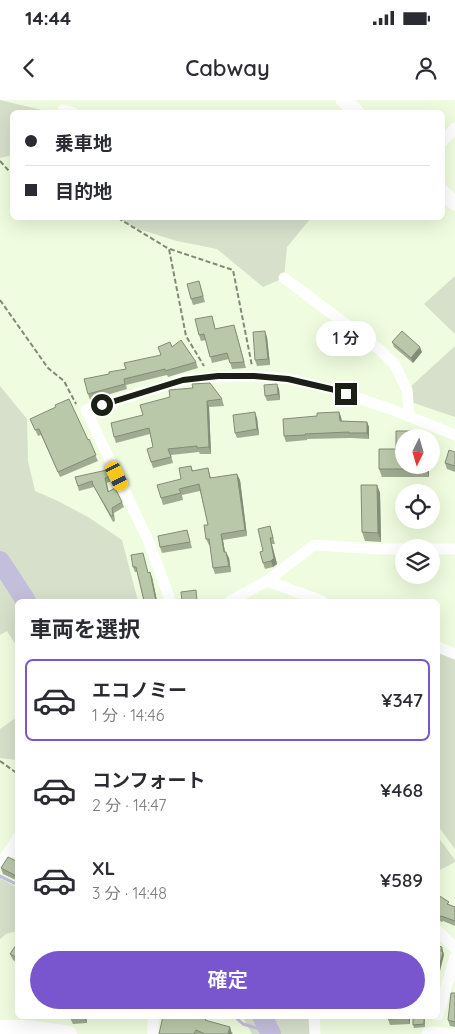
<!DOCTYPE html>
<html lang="ja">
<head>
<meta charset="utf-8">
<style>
  :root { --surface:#fff; --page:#f2f2f3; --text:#2b2b33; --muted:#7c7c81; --line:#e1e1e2; --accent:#7955ce }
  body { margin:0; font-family:Quicksand,"Noto Sans JP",sans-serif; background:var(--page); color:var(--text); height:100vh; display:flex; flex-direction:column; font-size:19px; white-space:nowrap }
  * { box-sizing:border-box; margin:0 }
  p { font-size:16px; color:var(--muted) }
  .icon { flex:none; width:28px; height:28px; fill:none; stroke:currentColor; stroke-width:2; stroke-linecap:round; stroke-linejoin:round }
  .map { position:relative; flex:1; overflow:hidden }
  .panel { position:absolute; left:15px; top:499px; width:425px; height:420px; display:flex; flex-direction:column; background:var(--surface); border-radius:8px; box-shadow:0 5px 20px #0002 }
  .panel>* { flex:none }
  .guide { position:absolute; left:10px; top:10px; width:435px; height:110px; border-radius:8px; box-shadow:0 5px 20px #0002; display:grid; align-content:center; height:110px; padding:0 15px; background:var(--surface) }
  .needle { width:32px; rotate:185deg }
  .fabs { position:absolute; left:395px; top:329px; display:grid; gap:10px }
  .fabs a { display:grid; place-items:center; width:45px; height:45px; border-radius:50%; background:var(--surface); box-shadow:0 5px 20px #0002; font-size:25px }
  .end { position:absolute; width:22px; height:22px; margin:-11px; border:6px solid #1b2016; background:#fff; box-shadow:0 0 0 2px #fff }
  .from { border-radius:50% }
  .bubble { position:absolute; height:35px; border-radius:18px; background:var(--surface); box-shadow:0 5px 20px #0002; font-size:16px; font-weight:600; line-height:35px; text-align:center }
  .car { position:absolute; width:15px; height:30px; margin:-15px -8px; border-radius:6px; box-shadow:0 0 4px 1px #0007; background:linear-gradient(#f5c518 24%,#345 0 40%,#f5c518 0 76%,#345 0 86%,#f5c518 0) }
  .guide b { display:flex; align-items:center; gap:18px; height:48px; font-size:19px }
  .guide b+b { border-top:1px solid var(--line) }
  .guide i { width:12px; height:12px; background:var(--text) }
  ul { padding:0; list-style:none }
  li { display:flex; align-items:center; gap:15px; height:82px; margin:0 10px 8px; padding:0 5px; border:2px solid transparent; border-radius:8px }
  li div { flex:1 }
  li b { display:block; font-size:19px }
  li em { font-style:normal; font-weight:600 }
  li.on { border-color:var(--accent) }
  li>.icon { width:45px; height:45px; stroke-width:1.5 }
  h2 { padding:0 15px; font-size:22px; line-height:60px }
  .action { display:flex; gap:10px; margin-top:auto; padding:10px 15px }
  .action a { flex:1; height:58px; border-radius:30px; background:var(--accent); color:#fff; font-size:20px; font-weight:600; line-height:58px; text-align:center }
  .status { display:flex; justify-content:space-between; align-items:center; height:35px; padding:0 25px; background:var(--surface); direction:ltr }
  .status svg { height:14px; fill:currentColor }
  header { display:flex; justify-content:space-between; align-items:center; height:65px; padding:0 15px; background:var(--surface); font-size:22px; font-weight:600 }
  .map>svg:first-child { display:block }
</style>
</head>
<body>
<div class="status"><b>14:44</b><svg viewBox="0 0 49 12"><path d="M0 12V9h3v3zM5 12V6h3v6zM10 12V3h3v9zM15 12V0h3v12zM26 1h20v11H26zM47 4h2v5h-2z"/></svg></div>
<header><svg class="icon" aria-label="back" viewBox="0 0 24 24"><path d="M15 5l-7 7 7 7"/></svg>Cabway<svg class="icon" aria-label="person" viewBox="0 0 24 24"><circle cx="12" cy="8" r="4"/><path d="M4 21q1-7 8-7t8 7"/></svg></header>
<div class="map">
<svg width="455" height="934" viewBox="0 0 455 934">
  <rect width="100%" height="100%" fill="#effcdf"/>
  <!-- green -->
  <g fill="#d6e0cb">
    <path d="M0,0l50,12h-38v43l-12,3z"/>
    <path d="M118,118h193l-24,29 -3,31 -21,9 -46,-38 -40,-8 -42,-13z"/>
    <path d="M455,176v58l-31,-30z"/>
    <path d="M455,246v71l-47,-16 -1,-11z"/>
    <path d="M0,286l27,33 1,42 7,30 23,10 30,16 34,23 16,61h-120l-1,46 -10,-16 -7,4z"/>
    <path d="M438,548l17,8v193l-17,-23z"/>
    <path d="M17,617v43l-17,-2v-29z"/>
    <path d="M438,737l17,23v2l-17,9z"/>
    <path d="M0,778l18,10 -1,43 -11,3 -6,5z"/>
    <path d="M242,916h74l3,18h-67z"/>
  </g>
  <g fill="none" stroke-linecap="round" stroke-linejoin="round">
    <!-- stream -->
    <g stroke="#c4bedd" stroke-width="3">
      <path d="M0,776l18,9"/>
      <path d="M234,916l9,8 27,8"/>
    </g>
    <!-- river -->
    <g stroke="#c4bedd" stroke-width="20">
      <path d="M0,461l26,40"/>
      <path d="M262,916l9,18"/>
    </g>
    <!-- path -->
    <g stroke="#818a77" stroke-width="2" stroke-dasharray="5 2.5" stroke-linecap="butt">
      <path d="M0,61l9,10 3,1"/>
      <path d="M118,118l51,31 17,87 18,30"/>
      <path d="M170,149l63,21 19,96"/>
      <path d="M0,200l48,68 16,13 12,23"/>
      <path d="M0,661l18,13"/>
    </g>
    <!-- minor -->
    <g stroke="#fff" stroke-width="11">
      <path d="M63,10l9,2"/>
      <path d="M442,42l13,-14"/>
      <path d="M284,178l95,71 16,16 12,25 2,26"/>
      <path d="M431,449h24"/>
      <path d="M267,481l55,20"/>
      <path d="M169,501v-4l-20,-55 -63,-132 97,-30 34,-3 37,-1 35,3 42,10 62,21 62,25"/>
      <path d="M230,501l37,-20 47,-36 66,4h24"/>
      <path d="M438,547l17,7"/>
      <path d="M18,737l-8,13 8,3"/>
      <path d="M0,764l10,-14"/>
      <path d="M438,831l17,17"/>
      <path d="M438,915l17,-58"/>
      <path d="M314,916l1,18"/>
      <path d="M153,934v-18"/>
      <path d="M427,934l6,-2 20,2"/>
    </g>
    <!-- tertiary -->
    <g stroke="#fff" stroke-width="15">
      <path d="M343,0l14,12"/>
      <path d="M442,92l13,11"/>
    </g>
    <!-- secondary -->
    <path stroke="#fff" stroke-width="16" d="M0,928h27l42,6"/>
  </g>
  <!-- wall -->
  <g fill="#a0ac92">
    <path d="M199,181l6,21 -12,3 -2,-6z"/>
    <path d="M214,222l1,7 21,2 10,37 -14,1 -3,-10 -17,4 -6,-23 -5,1 -2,-6z"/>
    <path d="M267,237l3,28 -13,1 -2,-6z"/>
    <path d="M392,242l30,10 -9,11 -19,-16z"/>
    <path d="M172,247l24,15 2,6 -30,9 -1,-2 -41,10 1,4 -37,11 -2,-6 21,-20 17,-5 35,-14z"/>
    <path d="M279,289l1,11 -13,1 -2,-5z"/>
    <path d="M222,299l2,7 -15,1 2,47h-11l-1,-2 -28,3 2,8 -20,5 -2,-6 2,-15 -3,-13 -34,9 -2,-6 29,-22 -3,-10z"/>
    <path d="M339,312l2,5 1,4 25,1 2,5v12l-18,-1 -44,1v1l-21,2 -2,-6 33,-20z"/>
    <path d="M257,318l2,17 -22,3 -2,-5z"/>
    <path d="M30,319l58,21 10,21 -38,16 -19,-42 -3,1z"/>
    <path d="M404,338l25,27v12h-47l-3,-8 17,-20z"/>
    <path d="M455,352v20l-8,-3 -2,-6z"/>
    <path d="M191,366l2,5 15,-3 3,10 29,2 7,56 -24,4 2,12 4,6 2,14 -16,2 -2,-6 -3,-23h-1l-3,-6 2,-14 -8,-34 -18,4 1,5 -20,5 -2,-7 20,-19z"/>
    <path d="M110,376l2,5 -5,2 2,9 13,10 2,5 -10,6 1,8 -2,1 -19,-35 -15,4 -4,-14z"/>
    <path d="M377,385l3,8 1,49 -16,-1 -3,-9z"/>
    <path d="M270,426l5,18h-3l5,20 -4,3 -8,2 -2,-6v-12z"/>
    <path d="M187,430l5,18 -30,5 -2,-6z"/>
    <path d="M143,453l5,20 4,4 5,24h-13l-7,-29h-2l-2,-5z"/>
    <path d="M18,762v19l-15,-7 -2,-6z"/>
    <path d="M438,795l12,10 5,2v19l-12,-5 -1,1 -4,-2z"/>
    <path d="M18,842v21l-5,-3 -3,-6z"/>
    <path d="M455,893v34l-5,-1 -2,-6z"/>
    <path d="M86,916l1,7 -14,1 -3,-6z"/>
    <path d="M389,916h21v8l-20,1 -2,-6z"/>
    <path d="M425,917v10l-11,1 -1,-3z"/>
    <path d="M207,921l26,12 -1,1h-73z"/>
  </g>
  <!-- shaded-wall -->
  <g fill="#828c77">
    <path d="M265,231l2,6 3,28 -2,-6z"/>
    <path d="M420,247l2,5 -9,11 -2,-5z"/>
    <path d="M277,284l2,5 1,11 -2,-6z"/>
    <path d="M207,301l2,6 2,47 -2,-7z"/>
    <path d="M255,312l2,6 2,17 -2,-6z"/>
    <path d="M339,312l2,5 1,10 -2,-6z"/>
    <path d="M367,322l2,5v12l-2,-6z"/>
    <path d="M426,365h3v12l-3,-8z"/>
    <path d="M237,374l3,6 7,56 -2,-6z"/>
    <path d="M377,385l3,8 1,49 -3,-9z"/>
    <path d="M221,434l2,6 3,19 -2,-7z"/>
    <path d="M270,438l7,26 -4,3 -2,-6z"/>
    <path d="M226,452l3,6 2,14 -2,-6z"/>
    <path d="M150,472l2,5 5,24h-1z"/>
    <path d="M442,847l2,8 -6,24v-8z"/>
    <path d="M84,916h2l1,7 -3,-5z"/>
    <path d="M408,916h2v8l-2,-6z"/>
    <path d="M230,927l2,7h-4z"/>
  </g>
  <!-- building -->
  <g fill="#bac8aa" stroke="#828c77">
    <path d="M199,181l4,15 -12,3 -4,-15z"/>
    <path d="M212,216l3,13 19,-4 10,37 -14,1 -3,-10 -17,4 -6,-23 -5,1 -4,-16z"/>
    <path d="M265,231l3,28 -13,1 -2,-28z"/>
    <path d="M402,231l18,16 -9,11 -19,-16z"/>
    <path d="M181,240l15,22 -31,9v-2l-41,10 1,5 -37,10 -4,-15 25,-5v-2l17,-3 -2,-6 37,-8 -3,-8 12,-5 2,5z"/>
    <path d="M210,283l12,16 -15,2 2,46 -12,1v-2l-29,3 3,8 -20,5 -4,-13 6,-2 -4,-19 -35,9 -3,-14 32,-8 -3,-10 30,-8 -1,-7 24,-2 -1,-4z"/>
    <path d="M277,284l1,10 -13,2 -1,-11z"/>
    <path d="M69,299l19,41 1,-1 7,16 -38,17 -19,-43 -4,1 -5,-11 26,-12 -1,-2z"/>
    <path d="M255,312l2,17 -22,4 -2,-18z"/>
    <path d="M339,312l1,9 27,1v11h-18v-1l-44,2v1l-21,1 -1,-17 34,-3v-3z"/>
    <path d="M396,331h18v7h-10v27h22v4h-47v-20h17z"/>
    <path d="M449,350l6,2v14l-10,-3z"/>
    <path d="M191,366l1,5 16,-3 2,10 27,-4 8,56 -24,4 3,18h2l3,14 -16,2 -4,-29h-3l-2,-14h4l-9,-41 -20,5 2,4 -20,5 -4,-13 24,-6 -2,-11z"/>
    <path d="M107,370l3,6 -5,2 3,14 7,-4 7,14 -10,6 1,8h-2l-18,-31 -1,-4 -14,5 -3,-9z"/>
    <path d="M361,385h16l1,48 -16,-1z"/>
    <path d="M270,426l3,12h-3l4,20 -3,3 -8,2 -3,-11 3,-1 -5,-22z"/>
    <path d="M187,430l3,12 -30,5 -2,-11z"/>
    <path d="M143,453l5,20 2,-1 6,29h-12l-8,-34h-3l-2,-12z"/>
    <path d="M196,490l1,11h-15l-1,-9z"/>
    <path d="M8,757l10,5v15l-17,-9z"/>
    <path d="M438,795l11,7 -2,2 8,3v14l-14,-5 -1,1 -2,-1z"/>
    <path d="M18,842v16l-8,-4z"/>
    <path d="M438,844h1l-1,2 4,1 -1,4 2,1 -5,19z"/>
    <path d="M451,893h4v29l-7,-2z"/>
    <rect x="70" y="916" width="14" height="2"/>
    <path d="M163,916h39l4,2 -1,2 25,7 -2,7h-23l-9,-4 -2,4h-35z"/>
    <path d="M389,916h19v2l-20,1z"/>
    <path d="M413,916h11v8l-11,1z"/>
  </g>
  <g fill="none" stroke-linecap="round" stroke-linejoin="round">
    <!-- route -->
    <path stroke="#1b2016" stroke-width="6" d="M102,305l81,-25 35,-4h36l34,3 43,10 15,5"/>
  </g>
</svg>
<div class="fabs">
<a><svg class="needle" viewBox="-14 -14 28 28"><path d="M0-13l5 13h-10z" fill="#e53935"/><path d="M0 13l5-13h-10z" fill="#7c7c81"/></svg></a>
<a><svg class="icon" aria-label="locate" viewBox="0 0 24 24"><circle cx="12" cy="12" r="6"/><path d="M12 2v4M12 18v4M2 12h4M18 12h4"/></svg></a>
<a><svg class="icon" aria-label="layers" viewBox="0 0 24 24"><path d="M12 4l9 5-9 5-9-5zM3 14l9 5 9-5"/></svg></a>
</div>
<i class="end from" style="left:102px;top:305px"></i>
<i class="end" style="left:346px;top:294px"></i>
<div class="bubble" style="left:316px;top:221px;width:60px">1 分</div>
<i class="car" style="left:117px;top:376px;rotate:154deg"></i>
<div class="guide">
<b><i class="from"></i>乗車地</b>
<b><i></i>目的地</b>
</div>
<section class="panel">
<h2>車両を選択</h2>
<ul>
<li class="on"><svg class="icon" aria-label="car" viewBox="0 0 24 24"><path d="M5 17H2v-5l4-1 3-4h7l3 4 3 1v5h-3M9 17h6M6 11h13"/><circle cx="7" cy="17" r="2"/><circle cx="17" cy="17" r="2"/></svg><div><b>エコノミー</b><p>1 分 · 14:46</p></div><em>¥347</em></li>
<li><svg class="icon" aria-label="car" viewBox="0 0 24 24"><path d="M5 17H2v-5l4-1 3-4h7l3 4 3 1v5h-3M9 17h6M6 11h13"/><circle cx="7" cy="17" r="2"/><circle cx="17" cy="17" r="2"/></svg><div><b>コンフォート</b><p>2 分 · 14:47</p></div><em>¥468</em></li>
<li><svg class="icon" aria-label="car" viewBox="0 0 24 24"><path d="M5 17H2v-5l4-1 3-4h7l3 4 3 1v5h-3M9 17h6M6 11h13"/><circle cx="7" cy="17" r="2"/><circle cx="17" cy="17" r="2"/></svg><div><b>XL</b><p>3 分 · 14:48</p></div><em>¥589</em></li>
</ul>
<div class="action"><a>確定</a></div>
</section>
</div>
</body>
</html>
